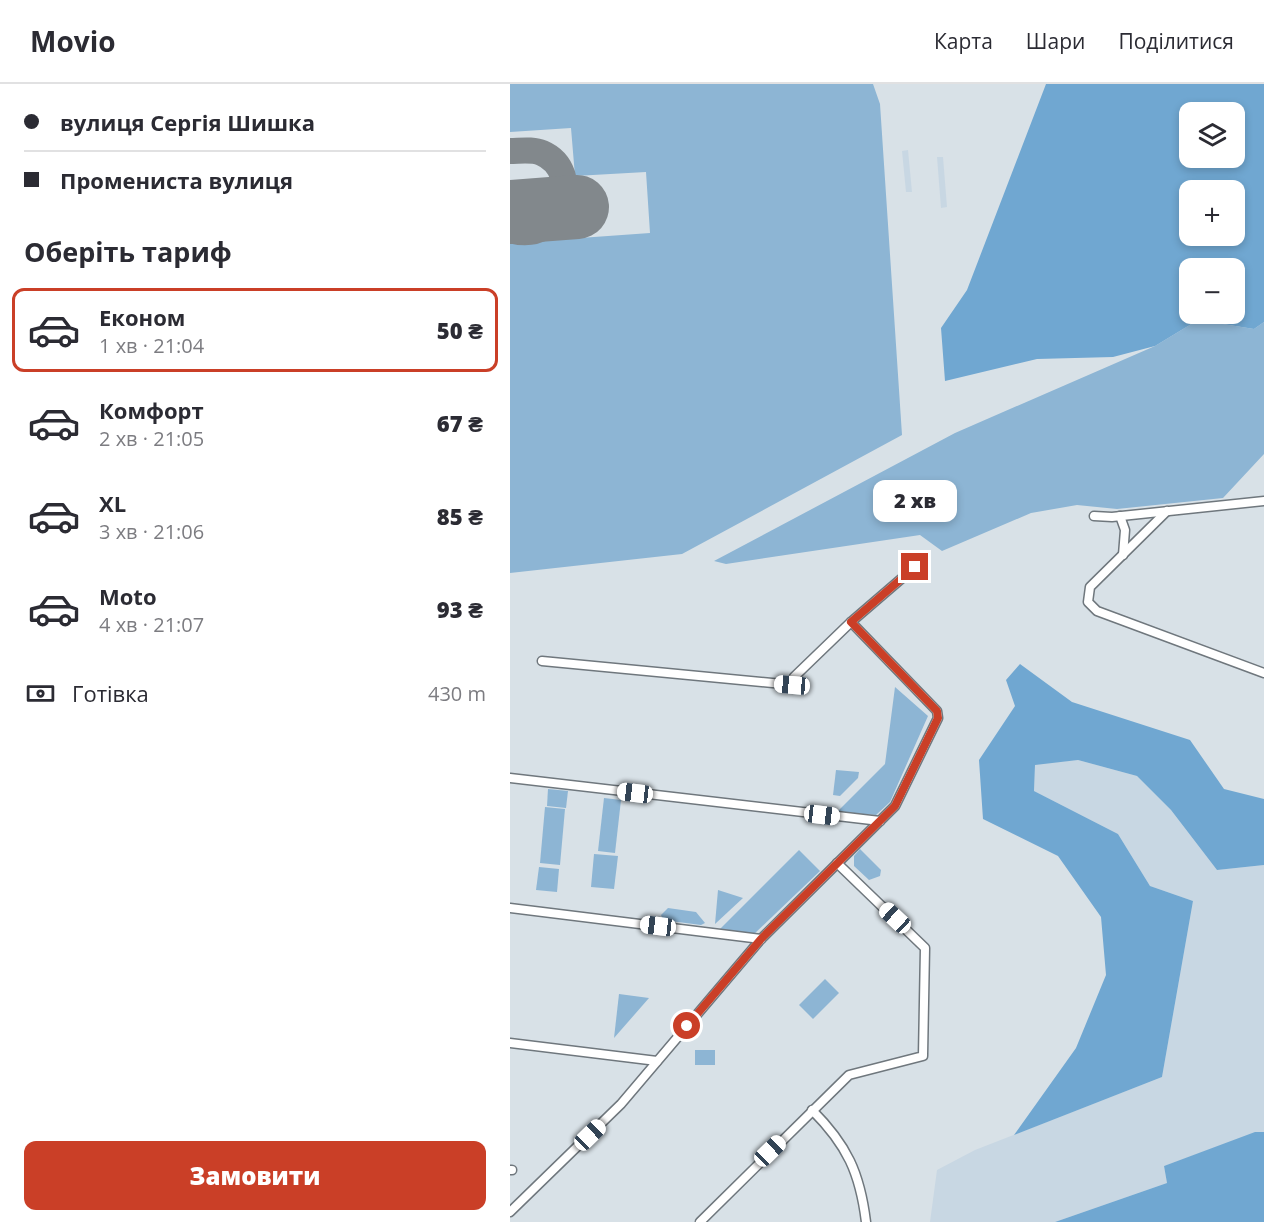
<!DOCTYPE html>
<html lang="uk">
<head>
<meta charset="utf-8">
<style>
  :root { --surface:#fff; --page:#f7f7f7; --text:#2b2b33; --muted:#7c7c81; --line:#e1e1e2; --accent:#ca3f27 }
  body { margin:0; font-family:"Open Sans",sans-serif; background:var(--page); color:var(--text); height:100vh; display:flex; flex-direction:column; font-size:22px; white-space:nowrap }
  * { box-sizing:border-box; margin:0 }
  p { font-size:20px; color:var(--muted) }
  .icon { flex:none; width:33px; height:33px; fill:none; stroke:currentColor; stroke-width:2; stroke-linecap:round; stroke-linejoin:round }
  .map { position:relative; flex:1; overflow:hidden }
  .details { display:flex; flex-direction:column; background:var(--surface); width:510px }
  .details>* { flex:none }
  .guide { display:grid; align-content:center; height:132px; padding:0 24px; background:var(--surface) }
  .fabs { position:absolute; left:669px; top:18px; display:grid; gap:12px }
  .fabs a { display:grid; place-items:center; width:66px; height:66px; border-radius:12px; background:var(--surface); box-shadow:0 3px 9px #0003; font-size:30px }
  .end { position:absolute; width:27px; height:27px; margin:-14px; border:8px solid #ca3f27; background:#fff; box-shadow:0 0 0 3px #fff }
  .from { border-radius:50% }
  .bubble { position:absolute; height:42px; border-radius:12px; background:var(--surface); box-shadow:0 3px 9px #0003; font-size:20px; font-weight:800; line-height:42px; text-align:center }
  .car { position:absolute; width:18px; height:36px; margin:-18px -9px; border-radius:8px; box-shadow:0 0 4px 2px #0007; background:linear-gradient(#fff 24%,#345 0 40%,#fff 0 76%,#345 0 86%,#fff 0) }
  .guide b { display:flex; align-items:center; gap:21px; height:57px; font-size:22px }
  .guide b+b { border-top:2px solid var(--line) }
  .guide i { width:15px; height:15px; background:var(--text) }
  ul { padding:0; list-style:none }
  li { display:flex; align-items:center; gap:18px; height:84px; margin:0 12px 9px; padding:0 12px; border:3px solid transparent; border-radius:12px }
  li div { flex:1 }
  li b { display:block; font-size:22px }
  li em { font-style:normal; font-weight:800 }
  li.on { border-color:var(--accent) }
  li>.icon { width:54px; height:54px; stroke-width:1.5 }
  h2 { padding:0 24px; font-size:27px; line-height:72px }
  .pay { display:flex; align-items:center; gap:15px; height:66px; padding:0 24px; font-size:22px }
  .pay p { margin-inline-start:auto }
  .primary-button { display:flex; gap:12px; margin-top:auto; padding:12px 24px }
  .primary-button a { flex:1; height:69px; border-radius:12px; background:var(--accent); color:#fff; font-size:24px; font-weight:800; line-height:69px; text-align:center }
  header { display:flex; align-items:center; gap:36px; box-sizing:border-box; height:84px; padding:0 30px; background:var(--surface); border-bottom:2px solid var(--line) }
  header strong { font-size:28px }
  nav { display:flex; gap:33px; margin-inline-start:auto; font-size:21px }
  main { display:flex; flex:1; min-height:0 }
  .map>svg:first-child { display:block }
</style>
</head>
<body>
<header>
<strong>Movio</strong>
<nav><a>Карта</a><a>Шари</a><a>Поділитися</a></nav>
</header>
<main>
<section class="details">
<div class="guide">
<b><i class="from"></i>вулиця Сергія Шишка</b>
<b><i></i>Промениста вулиця</b>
</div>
<h2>Оберіть тариф</h2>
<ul>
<li class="on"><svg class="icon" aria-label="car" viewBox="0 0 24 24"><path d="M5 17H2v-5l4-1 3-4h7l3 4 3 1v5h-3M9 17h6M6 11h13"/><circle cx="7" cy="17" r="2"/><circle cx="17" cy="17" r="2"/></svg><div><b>Економ</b><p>1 хв · 21:04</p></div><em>50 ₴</em></li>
<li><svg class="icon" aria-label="car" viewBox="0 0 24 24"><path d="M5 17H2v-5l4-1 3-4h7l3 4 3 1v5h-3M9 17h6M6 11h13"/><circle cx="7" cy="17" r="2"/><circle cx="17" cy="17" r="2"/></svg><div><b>Комфорт</b><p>2 хв · 21:05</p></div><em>67 ₴</em></li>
<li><svg class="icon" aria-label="car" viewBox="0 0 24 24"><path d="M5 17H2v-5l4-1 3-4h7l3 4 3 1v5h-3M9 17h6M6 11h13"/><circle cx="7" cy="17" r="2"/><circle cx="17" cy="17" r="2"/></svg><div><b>XL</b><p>3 хв · 21:06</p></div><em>85 ₴</em></li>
<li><svg class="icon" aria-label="car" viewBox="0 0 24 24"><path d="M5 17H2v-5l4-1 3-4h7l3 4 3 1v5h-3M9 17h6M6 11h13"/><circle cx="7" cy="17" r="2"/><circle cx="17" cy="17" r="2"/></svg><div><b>Moto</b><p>4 хв · 21:07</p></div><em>93 ₴</em></li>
</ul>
<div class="pay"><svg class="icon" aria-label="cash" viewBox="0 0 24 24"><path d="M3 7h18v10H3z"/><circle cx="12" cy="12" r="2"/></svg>Готівка<p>430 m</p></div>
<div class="primary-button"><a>Замовити</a></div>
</section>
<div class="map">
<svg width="754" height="1138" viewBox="0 0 754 1138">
  <rect width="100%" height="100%" fill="#d8e1e7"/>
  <!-- built -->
  <g fill="#c8d7e3">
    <path d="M398,66l4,42h-6l-4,-41z"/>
    <path d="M427,73h6l4,50 -6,1z"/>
    <path d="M568,676l59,16 34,34 46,60 47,-5v267l-9,1 -91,33 3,17 -112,39h-125l7,-52 38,-20 187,-73 31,-176 -43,-15 -32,-52 -84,-43 1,-27z"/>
  </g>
  <!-- green -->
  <g fill="#8db5d4">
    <path d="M0,0h363l7,20 22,331 -220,119 -172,19v-330l140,-10 -4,-61 -71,4 -4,-48 -61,4z"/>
    <path d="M688,236l56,9 10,-7v132l-41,44 -106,11 -40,-4 -46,8 -89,38 -22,-16 -194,29 -12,-3 241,-128 200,-87z"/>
    <path d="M385,603l33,29 -38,86 -14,13 -39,-3 48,-48z"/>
    <path d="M326,686l23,2 -1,6 -18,18 -7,-1z"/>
    <path d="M38,705l20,2 -2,17 -19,-2z"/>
    <path d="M94,714l17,2 -6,53 -17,-2z"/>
    <path d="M35,723l20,2 -5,56 -20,-2z"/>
    <path d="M350,765l21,21 -1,6 -11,4 -15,-14v-10z"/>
    <path d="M289,766l21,21 -68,65 -34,-5z"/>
    <path d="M84,770l24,2 -4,33 -23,-2z"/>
    <path d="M29,783l20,2 -2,23 -21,-2z"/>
    <path d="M208,806l25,8 -28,26z"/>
    <path d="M158,824l28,4 9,11 -4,2 -38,-5 -2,-5z"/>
    <path d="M315,895l14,14 -26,26 -14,-14z"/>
    <path d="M109,910l30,4 -35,40z"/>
    <rect x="185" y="966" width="20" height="15"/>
  </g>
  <!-- forest -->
  <g fill="#70a7d1" fill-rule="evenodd">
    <path d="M536,0h218v238l-10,7 -56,-9 -43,26 -42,11 -76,2 -92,22 -4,-53 26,-38zM680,28h44v46h-44zM680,106h44v46h-44zM680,184h44v46h-44z"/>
    <path d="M510,580l52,38 118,38 34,49 40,10v66l-47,5 -46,-60 -34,-34 -59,-16 -43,5 -1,26 84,43 32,52 43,15 -31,176 -148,58 62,-87 30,-73 -5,-58 -43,-61 -75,-37 -4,-59 36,-54 -9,-26z"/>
    <path d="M745,1048h9v90h-209l112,-39 -3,-17z"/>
  </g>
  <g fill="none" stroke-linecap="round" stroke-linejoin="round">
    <!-- taxiway -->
    <path stroke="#82888c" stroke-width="26" d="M0,67c10,0 23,-2 32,2 42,18 23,93 -32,77"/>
    <!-- runway -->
    <path stroke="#82888c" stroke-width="64" d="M0,128l67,-5"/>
    <defs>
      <g id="street">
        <path d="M657,427l-77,76 -2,15 9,9 167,62"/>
        <path d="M584,432l18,1 152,-16"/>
        <path d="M610,432l5,14 -2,25"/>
        <path d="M32,577l251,24 1,-8 57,-55 64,-55"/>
        <path d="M0,694l370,43"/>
        <path d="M0,824l251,31"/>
        <path d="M0,959l147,18"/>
        <path d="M302,1026c35,35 48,63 54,112"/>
        <path d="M0,1086h2"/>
        <path d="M0,1128l111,-108 140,-165 134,-133 43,-88 -1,-7 -86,-89"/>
        <path d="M190,1138l149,-147 74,-19 2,-108 -88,-85"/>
      </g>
    </defs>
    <!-- street casing -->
    <use href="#street" stroke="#6f777d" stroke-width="11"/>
    <!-- street -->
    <use href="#street" stroke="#fff" stroke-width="8"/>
  </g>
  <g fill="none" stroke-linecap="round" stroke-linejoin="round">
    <!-- route -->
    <path stroke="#ca3f27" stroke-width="8" d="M177,942l74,-87 134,-133 43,-88 -1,-7 -86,-89 64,-55"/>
  </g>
</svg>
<div class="fabs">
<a><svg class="icon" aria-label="layers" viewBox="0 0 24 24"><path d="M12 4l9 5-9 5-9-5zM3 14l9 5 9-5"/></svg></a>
<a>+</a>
<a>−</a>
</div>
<i class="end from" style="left:177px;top:942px"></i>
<i class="end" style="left:405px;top:483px"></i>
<div class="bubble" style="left:363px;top:396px;width:84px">2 хв</div>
<i class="car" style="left:282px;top:601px;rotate:275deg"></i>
<i class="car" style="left:125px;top:709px;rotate:277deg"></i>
<i class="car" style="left:312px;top:731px;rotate:97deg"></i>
<i class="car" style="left:385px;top:834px;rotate:313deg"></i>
<i class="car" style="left:148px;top:842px;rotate:277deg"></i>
<i class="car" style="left:80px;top:1051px;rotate:46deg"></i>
<i class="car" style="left:260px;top:1067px;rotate:46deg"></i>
</div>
</main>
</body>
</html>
